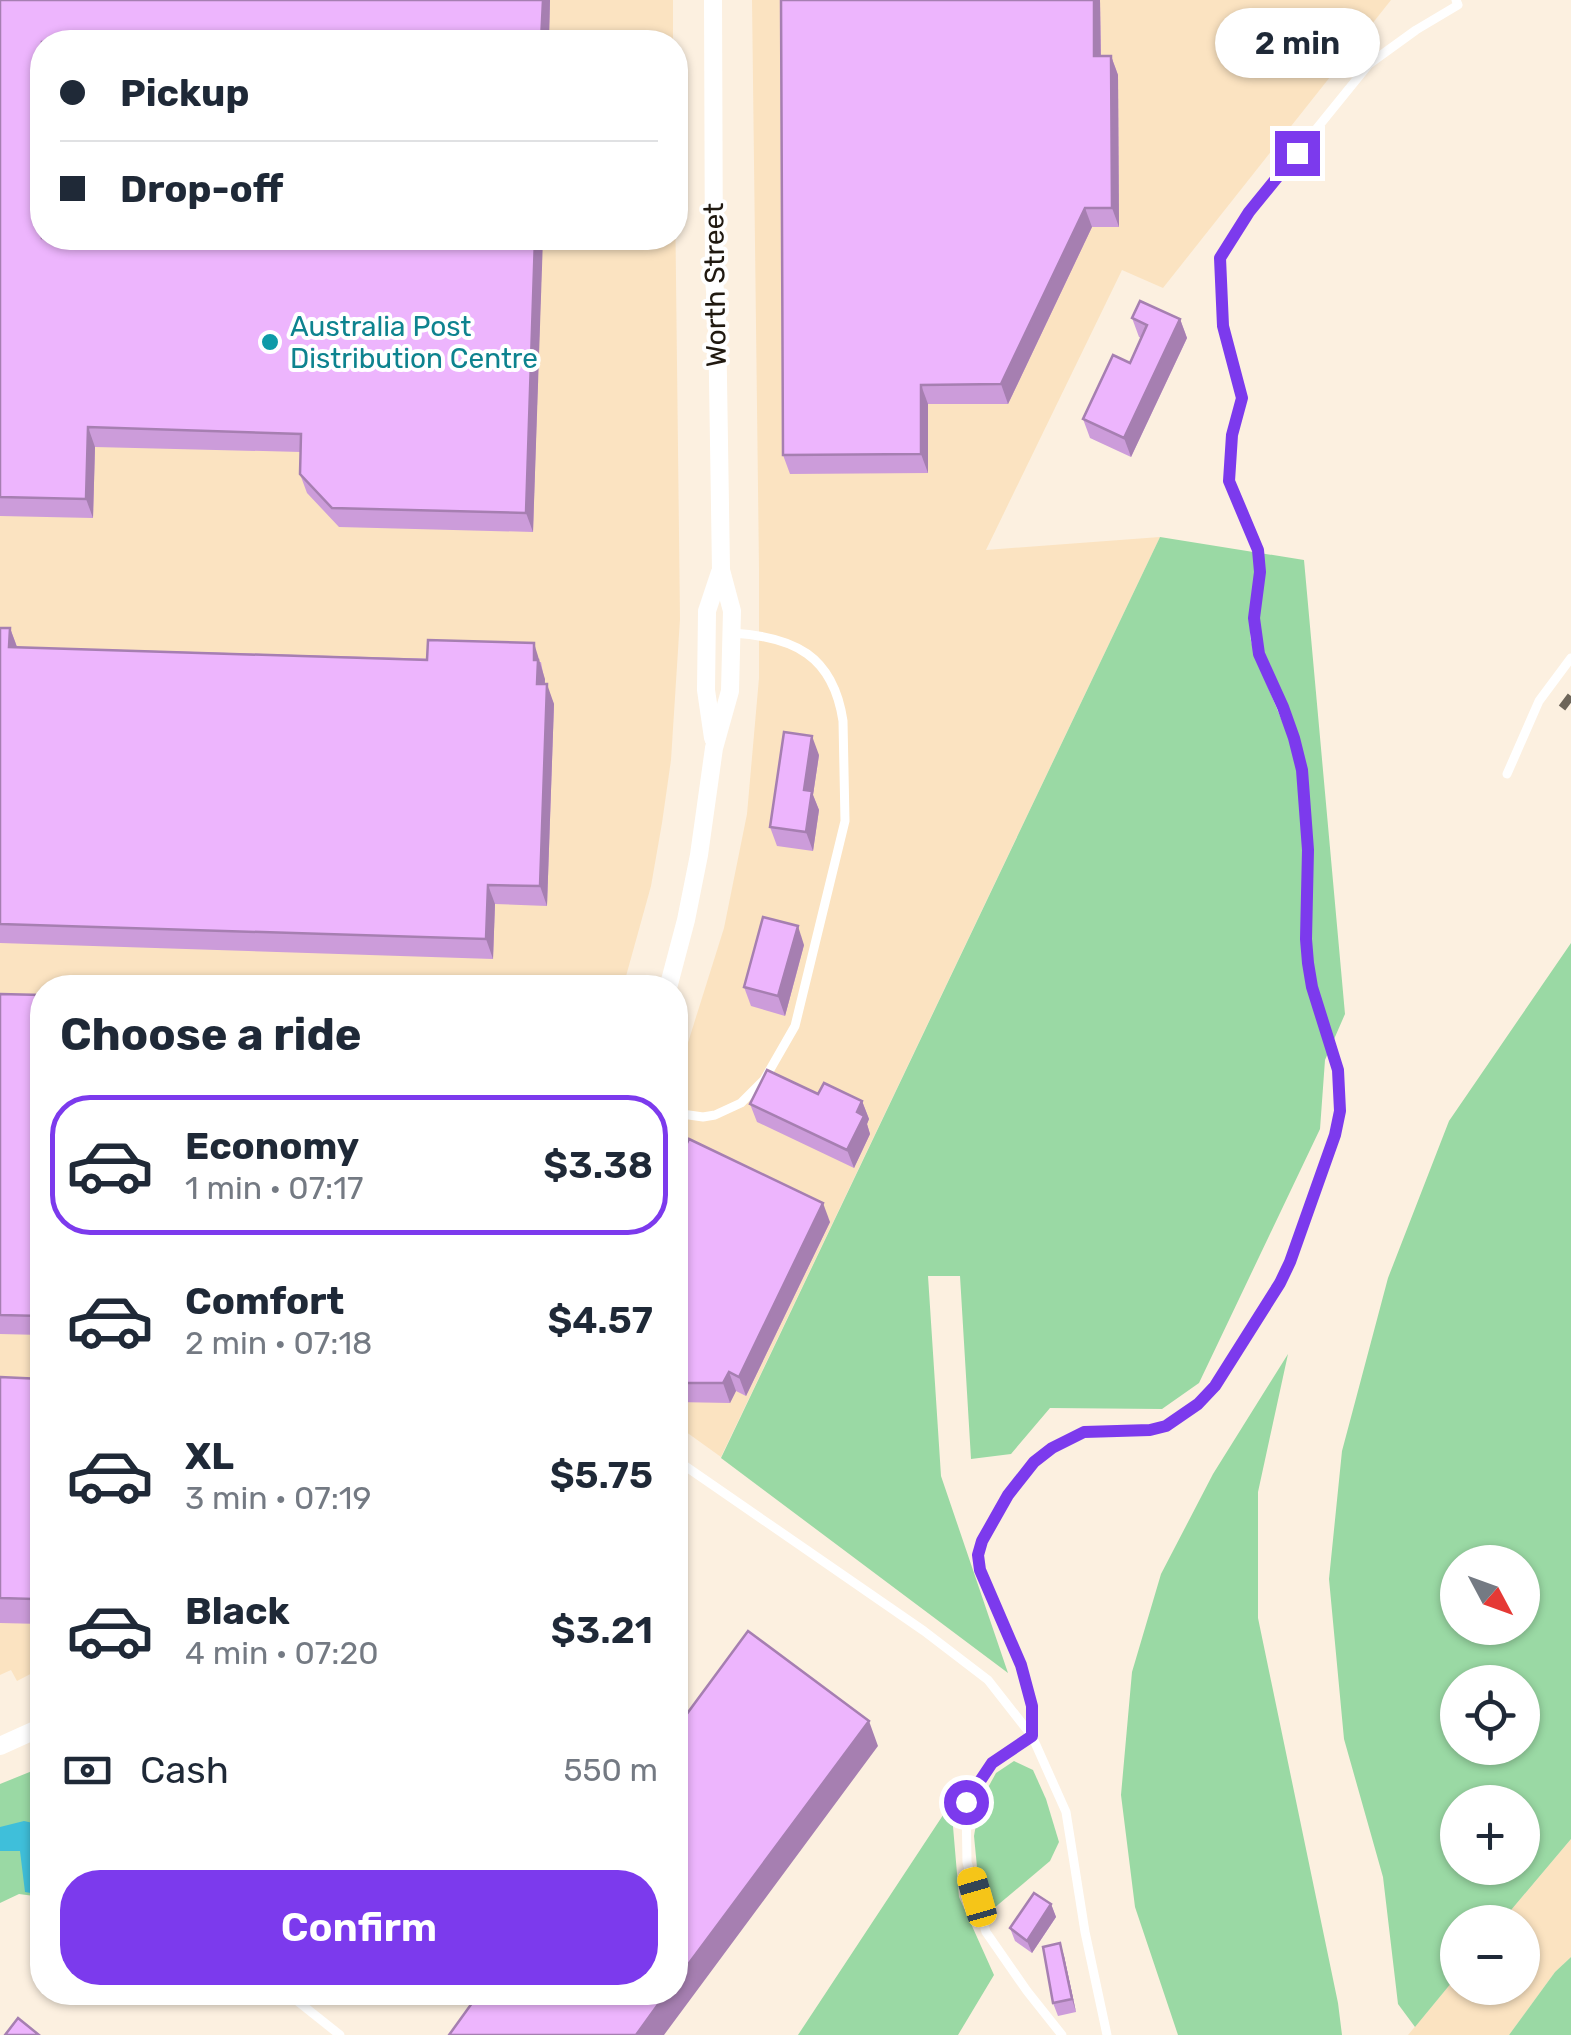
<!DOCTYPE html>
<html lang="en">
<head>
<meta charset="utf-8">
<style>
  :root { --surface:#fff; --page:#f2f2f3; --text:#1f2937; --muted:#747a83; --line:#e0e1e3; --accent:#7c3aed }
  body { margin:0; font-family:Rubik,sans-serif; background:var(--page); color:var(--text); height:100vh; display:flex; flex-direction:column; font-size:38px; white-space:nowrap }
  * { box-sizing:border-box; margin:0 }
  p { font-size:32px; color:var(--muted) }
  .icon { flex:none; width:55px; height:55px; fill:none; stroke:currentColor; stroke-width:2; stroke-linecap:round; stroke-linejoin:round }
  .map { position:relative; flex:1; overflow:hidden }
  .drawer { position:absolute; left:30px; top:975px; width:658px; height:1030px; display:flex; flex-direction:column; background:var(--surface); border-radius:40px; box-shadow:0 2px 8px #0004 }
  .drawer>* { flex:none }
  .banner { position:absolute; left:30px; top:30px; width:658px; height:220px; border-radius:40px; box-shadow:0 2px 8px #0004; display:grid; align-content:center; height:220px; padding:0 30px; background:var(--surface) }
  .needle { width:65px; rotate:131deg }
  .tools { position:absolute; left:1440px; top:1545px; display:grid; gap:20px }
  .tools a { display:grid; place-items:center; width:100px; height:100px; border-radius:50%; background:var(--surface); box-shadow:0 2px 8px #0004; font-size:50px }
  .end { position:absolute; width:45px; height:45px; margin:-22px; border:12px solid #7c3aed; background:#fff; box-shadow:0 0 0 5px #fff }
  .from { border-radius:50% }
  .bubble { position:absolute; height:70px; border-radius:35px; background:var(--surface); box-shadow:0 2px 8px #0004; font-size:32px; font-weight:600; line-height:70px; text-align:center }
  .car { position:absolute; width:30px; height:60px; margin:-30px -15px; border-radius:12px; box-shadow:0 0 8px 2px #0007; background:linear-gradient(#f5c518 24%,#345 0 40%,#f5c518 0 76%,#345 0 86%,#f5c518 0) }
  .banner b { display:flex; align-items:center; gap:35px; height:95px; font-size:38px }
  .banner b+b { border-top:2px solid var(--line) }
  .banner i { width:25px; height:25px; background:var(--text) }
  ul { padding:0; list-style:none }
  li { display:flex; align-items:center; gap:30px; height:140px; margin:0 20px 15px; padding:0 10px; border:5px solid transparent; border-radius:40px }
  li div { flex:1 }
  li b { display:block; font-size:38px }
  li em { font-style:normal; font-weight:600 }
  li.on { border-color:var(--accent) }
  li>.icon { width:90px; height:90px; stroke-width:1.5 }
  h2 { padding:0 30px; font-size:45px; line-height:120px }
  .pay { display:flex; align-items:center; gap:25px; height:110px; padding:0 30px; font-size:38px }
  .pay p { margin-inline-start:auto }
  .button { display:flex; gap:20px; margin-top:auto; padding:20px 30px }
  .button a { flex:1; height:115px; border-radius:40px; background:var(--accent); color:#fff; font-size:40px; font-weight:600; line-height:115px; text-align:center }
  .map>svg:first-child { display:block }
</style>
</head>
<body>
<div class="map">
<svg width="1571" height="2035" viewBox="0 0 1571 2035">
  <rect width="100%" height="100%" fill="#fcf0e0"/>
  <!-- built -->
  <g fill="#fbe3c1">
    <path d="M0,0h673v42h-631v196h633v-45l5,426 -9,141 -9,63 -11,63 -28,101 -581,1v680l-25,13 -6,-11 -11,5z"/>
    <path d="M752,0h639l-228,288 -41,-18 -136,280 174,-13 -439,920 -46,-33v-340l49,-156 23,-114 12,-136v-109z"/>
    <path d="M1571,1839v118l-16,15 -46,63h-101l49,-59 1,12h64v-66h-21z"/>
  </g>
  <!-- green -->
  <g fill="#9ad9a4" fill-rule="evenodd">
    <path d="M1160,537l144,23 41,454 -20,46 -5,69 -121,254 -37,26 -112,-1 -39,46 -40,5 -11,-183h-32l13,200 67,197 -287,-215z"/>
    <path d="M1571,943v896l-70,83h-43l-1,54 -42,51 -17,-23 -15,-127 -39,-138 -15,-160 13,-128 46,-173 61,-157zM1522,1562v66h-64v-66zM1522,1682v66h-64v-66zM1522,1802v66h-64v-66z"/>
    <path d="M1288,1354l-30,138v126l80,385 4,32h-164l-43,-128 -14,-112 11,-123 29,-98 52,-100z"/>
    <path d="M1014,1761l19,9 13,29 13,43 -9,19 -57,48 -16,-42 -3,-31 6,-34 16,-29z"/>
    <path d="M42,1767v130l-23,-3 -19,9v-119z"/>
    <path d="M951,1803l8,94 35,78 -36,60h-160z"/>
    <path d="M1571,1957v78h-62l46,-63z"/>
  </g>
  <!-- water -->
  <path fill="#3fbfda" d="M24,1821l18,4v70l-17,-3 -5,-41h-20v-24z"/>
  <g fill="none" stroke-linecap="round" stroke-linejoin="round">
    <!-- lane -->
    <g stroke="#fff" stroke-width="9">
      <path d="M1507,774l32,-73 32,-43"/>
      <path d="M675,1113l28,4 12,-2 26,-12 23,-23 31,-54 50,-205 -2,-100c-10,-66 -49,-84 -110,-88"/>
      <path d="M675,1459l249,172 64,49 44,56 34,76 19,120 22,103"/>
      <path d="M286,1992l54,43"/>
      <path d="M1062,2035l-35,-44 -41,-59 -19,-70 -1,-60 26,-39 40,-27v-30l-11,-41 -41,-95 -2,-15 4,-14 13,-24 25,-40 14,-15 18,-14 32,-16 66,-1 16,-6 32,-21 17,-18 65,-103 10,-21 45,-127 5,-24 -2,-41 -26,-83 -4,-24 -2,-24 2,-90 -6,-79 -8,-32 -35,-84 -4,-16 -1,-20 6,-46 -2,-22 -29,-69 3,-46 10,-37 -19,-72 -3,-68 29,-46 120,-148 47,-34 42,-25 -2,-5"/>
    </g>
    <!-- street -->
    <g stroke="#fff" stroke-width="18">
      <path d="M713,738l-7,-48 1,-79 13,-39"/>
      <path d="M668,988l18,-68 13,-65 15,-107 16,-57 2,-80 -11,-41 -4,-255 -3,-36 -1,-279"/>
      <path d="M0,1746l42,-19"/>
    </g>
    <!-- rail -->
    <path stroke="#6d6559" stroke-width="8" stroke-dasharray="18 18" stroke-linecap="butt" d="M1562,708l9,-12"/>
  </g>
  <!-- wall -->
  <g fill="#cc9cda">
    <path d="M0,0h550l-17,532 -194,-5 -32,-34 -7,-19 1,-22 -206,-5 -2,71 -93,-2z"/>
    <path d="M781,0h319l1,56h10l7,19 1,152h-27l-84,177h-80v69l-138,1 -7,-19z"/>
    <path d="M1132,318l48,1 7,19 -56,119 -41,-19 -7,-19 47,-56 11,-25 -2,-1z"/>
    <path d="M0,628h10l7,19 524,15 4,22 9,20 -7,202 -52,-2 -2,55 -493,-16z"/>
    <path d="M819,755l-6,40 6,15 -6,41 -36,-5 -7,-19z"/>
    <path d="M804,945l-19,71 -34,-10 -7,-19z"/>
    <path d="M0,994l42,1v340l-42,-1z"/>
    <path d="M862,1101l7,18 -2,5 3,10 -16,34 -97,-46 -7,-18z"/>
    <path d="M675,1168l155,54 -84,174 -10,-5 -6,12 -55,-1z"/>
    <path d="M0,1377l42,2v245l-42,-1z"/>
    <path d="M1051,1904l5,13 -24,36 -17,-12 -5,-13z"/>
    <path d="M1064,1956l12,56 -18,4 -5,-13z"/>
  </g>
  <!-- shaded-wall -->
  <g fill="#a67fb1">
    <path d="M543,0h7l-1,42h-8z"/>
    <path d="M1094,0h6l1,75 -7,-19z"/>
    <path d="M1111,56l7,19 1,152 -7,-19z"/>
    <path d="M1085,208l7,19 -84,177 -7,-20z"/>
    <path d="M535,238h8l-10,294 -7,-19z"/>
    <path d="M1180,319l7,19 -56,119 -7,-19z"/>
    <path d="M921,385l7,19v69l-7,-19z"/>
    <path d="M88,427l7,20 -2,71 -7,-19z"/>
    <path d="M10,628l7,19h-8z"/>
    <path d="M534,643l11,36 -1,24 -7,-19 -3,-24z"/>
    <path d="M547,684l7,20 -7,202 -7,-20z"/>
    <path d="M812,736l7,19 -6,40 6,15 -6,41 -7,-19 -2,-42z"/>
    <path d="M488,885l7,19 -2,55 -7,-20z"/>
    <path d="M798,926l6,19 -19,71 -7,-20z"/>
    <path d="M862,1101l7,18 -2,5 3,10 -16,34 -7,-18 10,-38z"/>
    <path d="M823,1203l7,19 -84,174 -7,-19z"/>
    <path d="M729,1372l7,19 -6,12 -7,-20z"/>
    <path d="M35,1567l7,19v35l-8,-22z"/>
    <path d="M675,1584l6,17 -6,8z"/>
    <path d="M869,1721l9,25 -214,289h-28l31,-43h8v-10z"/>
    <path d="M1051,1904l5,13 -24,36 -5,-12z"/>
    <path d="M1060,1943l4,13 12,56 -4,-13z"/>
  </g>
  <!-- building -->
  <g fill="#edb5fd" stroke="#a67fb1" stroke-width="2.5">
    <path d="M0,0h543l-2,42h-499v196h493l-9,275 -194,-5 -32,-34 1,-40 -213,-7 -2,72 -86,-2z"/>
    <path d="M781,0h313v56h17l1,152h-27l-84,176 -80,1v69l-138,1z"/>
    <path d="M1140,301l40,18 -56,119 -41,-19 30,-64 17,8 17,-38 -15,-7z"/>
    <path d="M0,628h10l-1,19 418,13 1,-20 106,3v17h4l-1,24h10l-7,202 -52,-1 -2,54 -486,-15z"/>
    <path d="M784,732l28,4 -8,54 8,1 -6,41 -36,-5z"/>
    <path d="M763,917l35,9 -20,70 -34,-9z"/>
    <path d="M0,994l42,1v321l-42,-1z"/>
    <path d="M767,1070l51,24 6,-11 38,18 -5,11 7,4 -17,34 -97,-46z"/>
    <path d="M689,1139l134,64 -84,174 -10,-5 -6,11h-48v-215z"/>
    <path d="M0,1377l42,2v188h-7l-1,32 -34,-1z"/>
    <path d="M748,1631l121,90 -194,261v-252z"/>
    <path d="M1034,1893l17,11 -24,37 -17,-13z"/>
    <path d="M1060,1943l12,56 -19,4 -10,-56z"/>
    <path d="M480,1992h187l-31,43h-187z"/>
    <path d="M18,2018l21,17h-34z"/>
  </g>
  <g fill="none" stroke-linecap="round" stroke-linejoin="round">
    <!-- route -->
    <path stroke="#7c3aed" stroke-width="12" d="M966,1802l26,-39 40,-27v-30l-11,-41 -41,-95 -2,-15 4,-14 26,-46 26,-33 18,-14 32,-16 66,-2 16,-4 32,-22 17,-18 65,-103 10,-21 45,-127 5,-24 -2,-41 -26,-83 -4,-24 -2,-24 2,-89 -6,-80 -8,-32 -11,-31 -24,-53 -5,-36 6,-46 -2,-22 -29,-69 3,-46 10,-37 -19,-72 -3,-68 29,-46 48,-59"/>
  </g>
  <!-- markers -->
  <circle fill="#0f9aa8" stroke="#fff" stroke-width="4" cx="270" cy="342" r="10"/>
  <g text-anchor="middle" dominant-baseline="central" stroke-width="8" stroke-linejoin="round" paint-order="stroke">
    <!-- street labels -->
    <g font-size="28" fill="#201910" stroke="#fff">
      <text transform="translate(715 285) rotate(-91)">Worth Street</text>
    </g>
    <!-- culture labels -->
    <g font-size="28" fill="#0d838f" stroke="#fff" text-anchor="start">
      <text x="290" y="326">Australia Post<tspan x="290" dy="32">Distribution Centre</tspan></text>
    </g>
  </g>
</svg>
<div class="tools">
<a><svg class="needle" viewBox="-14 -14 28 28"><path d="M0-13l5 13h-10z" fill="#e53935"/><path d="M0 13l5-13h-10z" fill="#747a83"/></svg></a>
<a><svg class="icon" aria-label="locate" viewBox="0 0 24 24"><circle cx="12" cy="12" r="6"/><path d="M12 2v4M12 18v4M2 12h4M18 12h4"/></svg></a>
<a>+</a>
<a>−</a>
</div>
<i class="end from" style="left:966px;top:1802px"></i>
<i class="end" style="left:1297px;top:153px"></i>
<div class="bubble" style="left:1215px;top:8px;width:165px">2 min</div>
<i class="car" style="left:977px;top:1897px;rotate:344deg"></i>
<div class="banner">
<b><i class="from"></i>Pickup</b>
<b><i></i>Drop-off</b>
</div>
<section class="drawer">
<h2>Choose a ride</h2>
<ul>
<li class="on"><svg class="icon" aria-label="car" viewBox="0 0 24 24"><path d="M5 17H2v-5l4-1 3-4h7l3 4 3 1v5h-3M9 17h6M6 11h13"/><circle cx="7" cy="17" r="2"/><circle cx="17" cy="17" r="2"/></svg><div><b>Economy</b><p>1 min · 07:17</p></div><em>$3.38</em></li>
<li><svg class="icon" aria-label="car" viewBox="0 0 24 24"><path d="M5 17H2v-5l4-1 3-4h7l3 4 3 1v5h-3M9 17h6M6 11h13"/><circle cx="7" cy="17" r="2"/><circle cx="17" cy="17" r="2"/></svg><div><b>Comfort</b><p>2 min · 07:18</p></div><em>$4.57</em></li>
<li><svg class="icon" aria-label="car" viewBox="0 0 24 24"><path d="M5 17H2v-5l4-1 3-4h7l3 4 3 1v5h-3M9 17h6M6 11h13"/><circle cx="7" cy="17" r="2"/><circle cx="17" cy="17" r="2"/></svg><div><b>XL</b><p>3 min · 07:19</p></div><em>$5.75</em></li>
<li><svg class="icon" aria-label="car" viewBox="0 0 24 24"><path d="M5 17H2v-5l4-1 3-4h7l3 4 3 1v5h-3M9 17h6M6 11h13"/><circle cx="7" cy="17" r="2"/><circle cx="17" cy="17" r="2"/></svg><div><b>Black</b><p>4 min · 07:20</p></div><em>$3.21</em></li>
</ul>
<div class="pay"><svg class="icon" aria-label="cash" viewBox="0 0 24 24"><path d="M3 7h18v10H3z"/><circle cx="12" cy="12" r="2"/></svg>Cash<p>550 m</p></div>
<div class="button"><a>Confirm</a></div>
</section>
</div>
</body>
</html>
